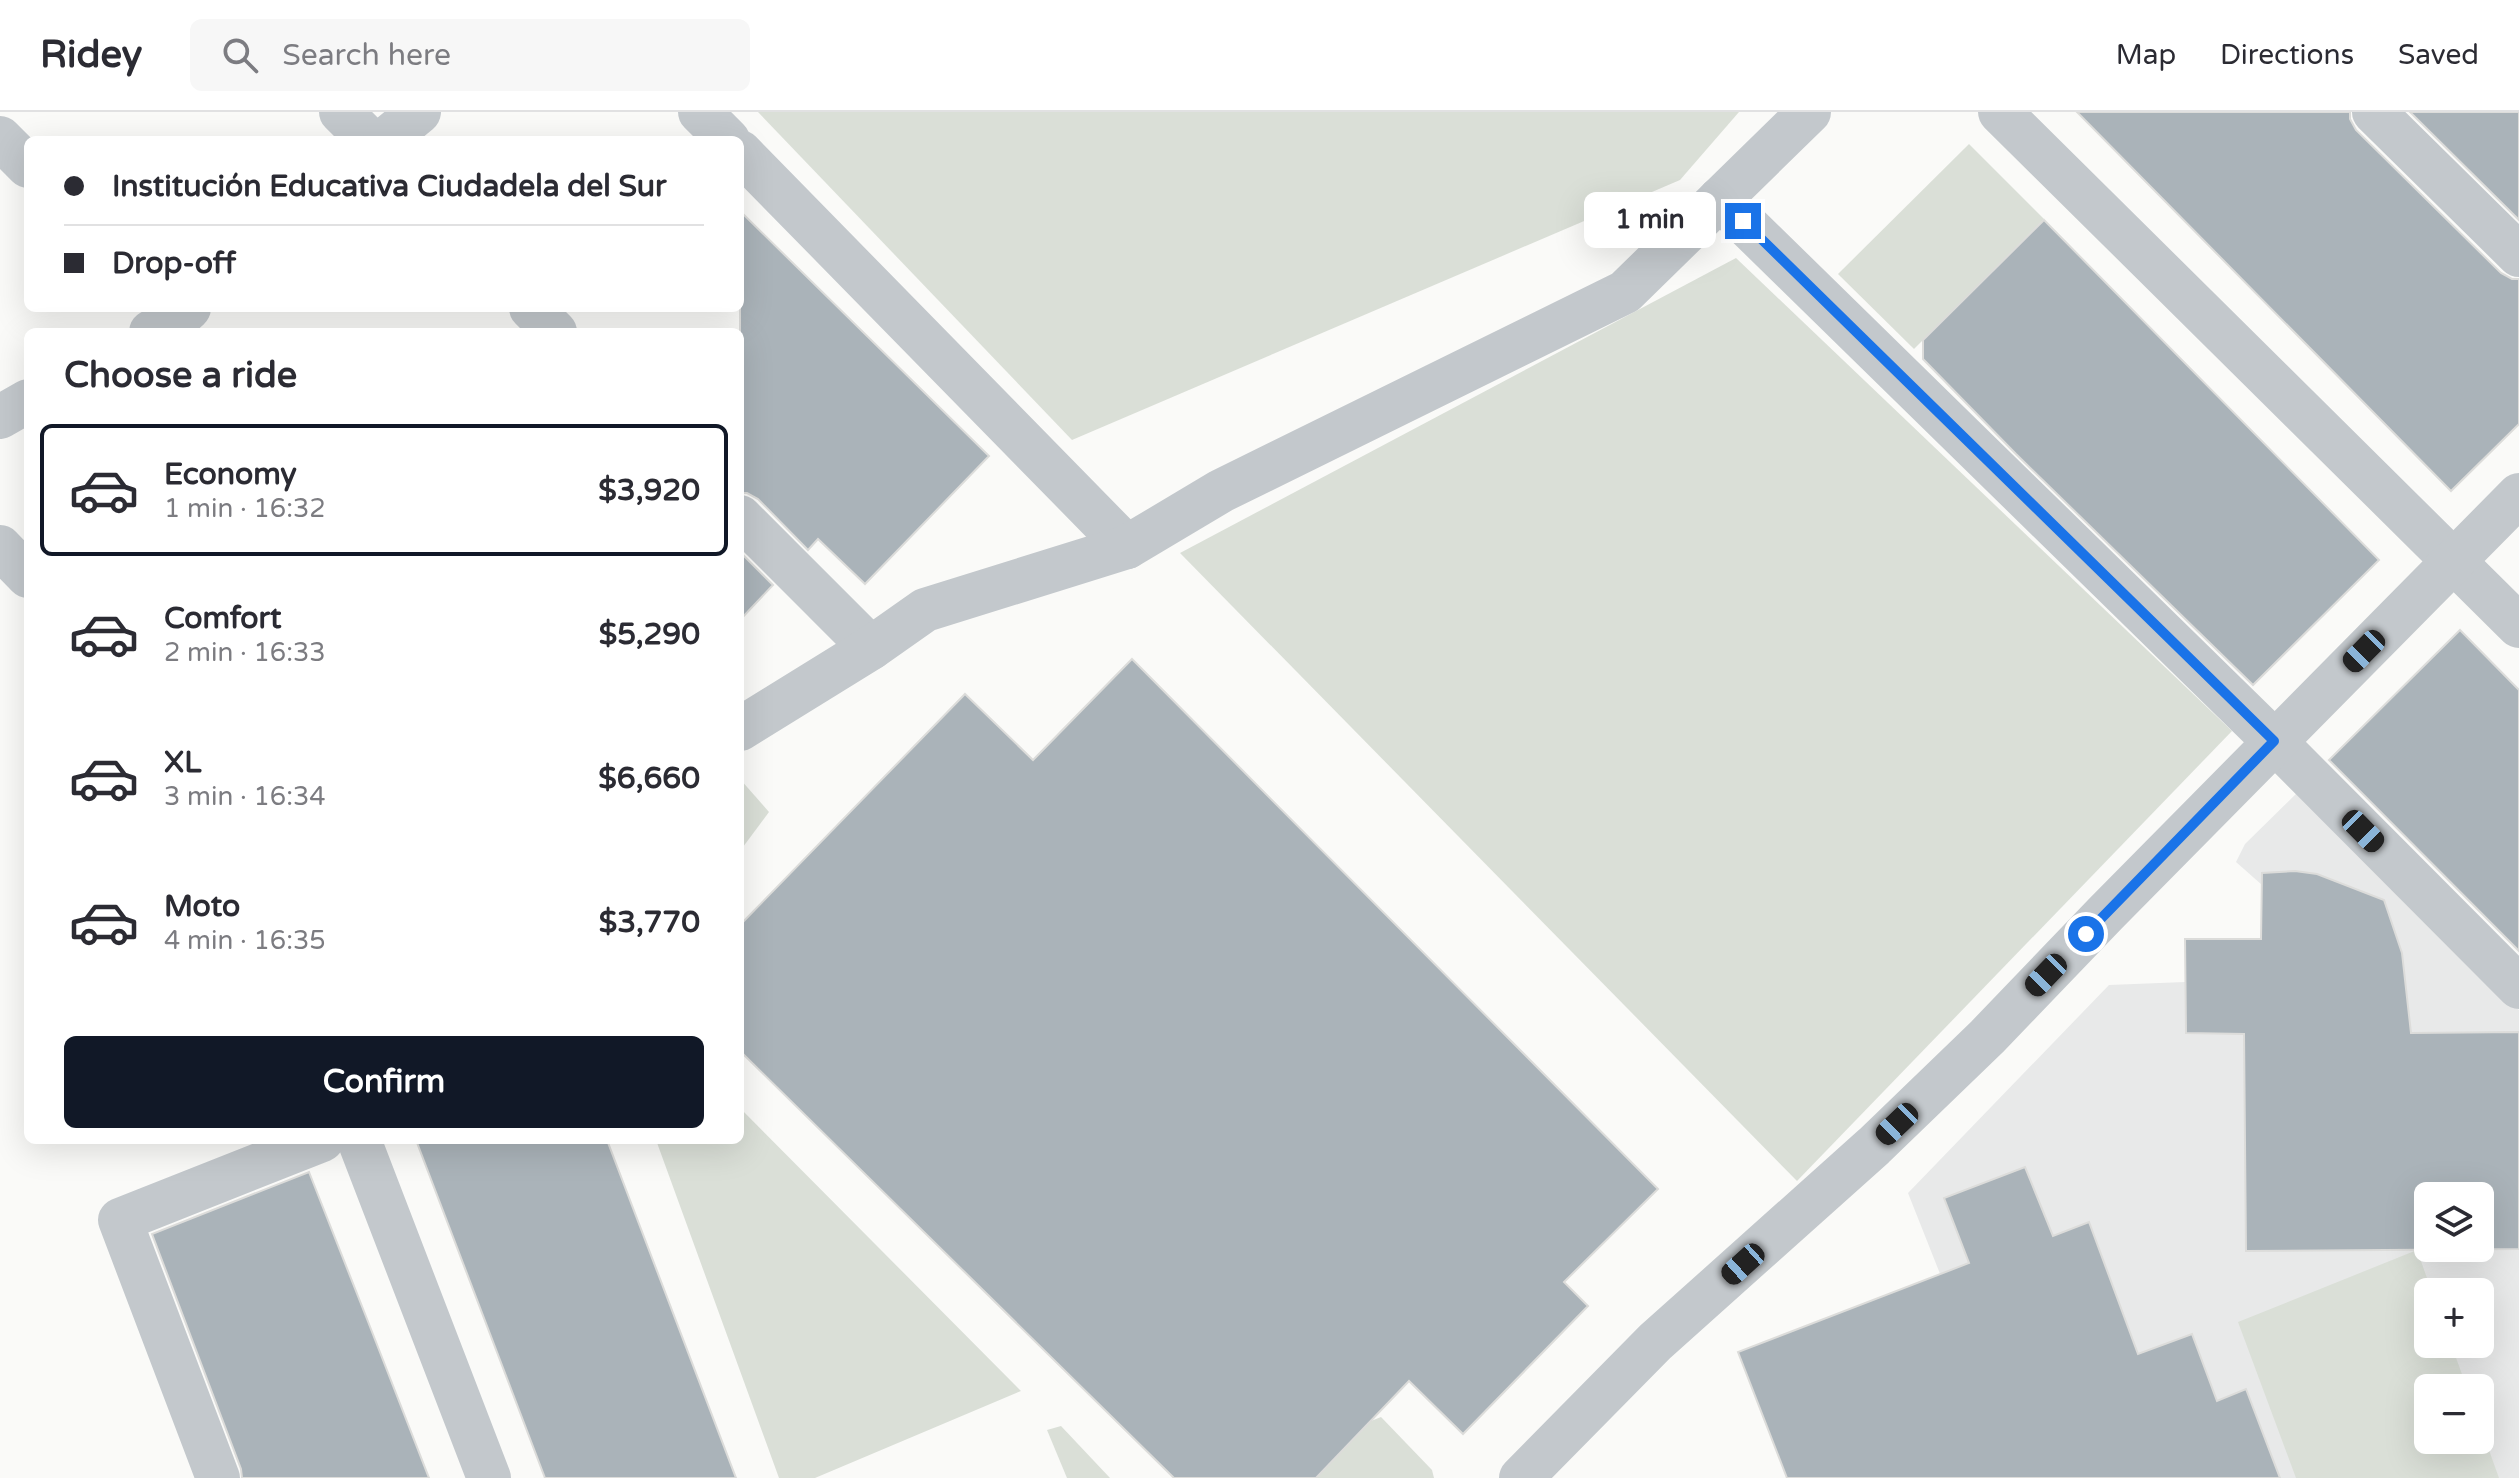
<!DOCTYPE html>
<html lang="en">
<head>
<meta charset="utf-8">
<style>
  :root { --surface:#fff; --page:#f7f7f7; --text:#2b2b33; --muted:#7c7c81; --line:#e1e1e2; --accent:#111827 }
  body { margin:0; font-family:"Varela Round",sans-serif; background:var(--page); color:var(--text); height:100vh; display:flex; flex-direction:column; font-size:30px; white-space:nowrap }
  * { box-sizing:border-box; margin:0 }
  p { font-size:26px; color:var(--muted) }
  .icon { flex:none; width:44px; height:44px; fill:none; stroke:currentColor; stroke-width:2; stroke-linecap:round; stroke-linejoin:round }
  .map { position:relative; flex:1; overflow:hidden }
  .details { position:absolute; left:24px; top:216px; width:720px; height:816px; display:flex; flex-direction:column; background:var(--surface); border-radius:12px; box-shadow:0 8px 32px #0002 }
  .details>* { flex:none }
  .hud { position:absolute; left:24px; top:24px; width:720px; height:176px; border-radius:12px; box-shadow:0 8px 32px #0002; display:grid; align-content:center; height:176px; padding:0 40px; background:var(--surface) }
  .tools { position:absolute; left:2414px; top:1070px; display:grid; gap:16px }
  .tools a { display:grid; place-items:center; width:80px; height:80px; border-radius:12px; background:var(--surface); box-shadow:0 8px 32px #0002; font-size:40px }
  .end { position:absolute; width:36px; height:36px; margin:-18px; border:10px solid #1a73e8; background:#fff; box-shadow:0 0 0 4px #fff }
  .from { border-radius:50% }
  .bubble { position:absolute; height:56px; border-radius:12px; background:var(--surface); box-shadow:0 8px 32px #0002; font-size:26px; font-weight:700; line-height:56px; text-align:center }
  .car { position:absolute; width:24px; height:48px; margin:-24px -12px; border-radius:10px; box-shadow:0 0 6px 2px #0007; background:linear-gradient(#222 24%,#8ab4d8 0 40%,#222 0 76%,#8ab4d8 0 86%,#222 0) }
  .hud b { display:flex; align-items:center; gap:28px; height:76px; font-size:30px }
  .hud b+b { border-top:2px solid var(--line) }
  .hud i { width:20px; height:20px; background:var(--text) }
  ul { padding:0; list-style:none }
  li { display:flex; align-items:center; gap:24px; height:132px; margin:0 16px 12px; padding:0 24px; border:4px solid transparent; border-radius:12px }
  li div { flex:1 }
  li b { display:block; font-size:30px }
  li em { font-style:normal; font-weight:700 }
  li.current { border-color:var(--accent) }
  li>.icon { width:72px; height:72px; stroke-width:1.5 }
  h2 { padding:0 40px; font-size:36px; line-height:96px }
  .primary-button { display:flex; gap:16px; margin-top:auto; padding:16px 40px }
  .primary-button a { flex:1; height:92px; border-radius:12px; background:var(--accent); color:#fff; font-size:32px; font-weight:700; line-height:92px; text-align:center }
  header { display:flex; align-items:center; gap:48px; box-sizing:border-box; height:112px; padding:0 40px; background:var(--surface); border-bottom:2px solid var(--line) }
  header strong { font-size:38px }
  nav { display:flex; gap:44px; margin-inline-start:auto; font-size:28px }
  .search { width:560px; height:72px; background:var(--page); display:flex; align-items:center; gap:20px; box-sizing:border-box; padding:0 28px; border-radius:12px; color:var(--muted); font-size:30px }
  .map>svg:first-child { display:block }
</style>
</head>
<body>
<header>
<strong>Ridey</strong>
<div class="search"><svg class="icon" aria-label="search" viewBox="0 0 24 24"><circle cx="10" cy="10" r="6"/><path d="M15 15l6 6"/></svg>Search here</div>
<nav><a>Map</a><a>Directions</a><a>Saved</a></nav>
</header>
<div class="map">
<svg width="2519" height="1366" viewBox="0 0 2519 1366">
  <rect width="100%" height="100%" fill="#fafaf8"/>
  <!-- built -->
  <path fill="#e8e9e9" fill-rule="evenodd" d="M2299,679l220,219v468h-498l-113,-285 201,-208 76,-3v-43l76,-1 1,-53 -26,-23 9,-18zM2428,1084h52v52h-52zM2428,1180h52v52h-52zM2428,1276h52v52h-52z"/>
  <!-- green -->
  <g fill="#dadfd7">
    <path d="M758,0h981l-59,68 -608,260z"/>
    <path d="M1969,32l75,75 -130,130 -76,-75z"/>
    <path d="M1736,146l496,473 -435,450 -617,-628z"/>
    <path d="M740,667l29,33 -29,39z"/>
    <path d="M740,996l281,283 -206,87h-36l-123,-338h84z"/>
    <path d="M2417,1138l15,42h-4v52h23l16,44h-39v52h52v-15l19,53h-203l-58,-156z"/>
    <path d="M1381,1305l51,53 2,8h-118l55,-57z"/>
    <path d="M1061,1314l49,52h-43l-20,-48z"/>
  </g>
  <!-- building -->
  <g fill="#aab3b9" stroke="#dcdcda" stroke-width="2" fill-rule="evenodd">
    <path d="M2077,0h273v7l6,11 145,143 11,6h7v145l-68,67z"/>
    <path d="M2410,0h109v108z"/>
    <path d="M740,99l249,245 -124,128 -47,-45 -10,11 -50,-51 -11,-6h-7z"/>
    <path d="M2044,108l335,340 -126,125 -237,-231 -93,-95v-19z"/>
    <path d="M740,440l33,33 -33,35z"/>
    <path d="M2460,518l59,60v261l-190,-191z"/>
    <path d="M1132,547l526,530 -94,93 24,24 -125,128 -54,-53 -93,97h-142l-434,-427v-126l225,-231 68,66z"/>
    <path d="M2295,759l22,3 67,26 18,53 9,80 108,-1v217l-273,2 -2,-217 -58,-1 -1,-94h76l1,-66zM2428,1084h52v52h-52z"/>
    <path d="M416,1028h191l129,338h-191z"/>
    <path d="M2025,1055l28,69 36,-14 49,132 54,-20 25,67 29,-12 34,89h-493l-49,-126 231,-89 -25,-65z"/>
    <path d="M309,1060l58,147 62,159h-187l-1,-9 -89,-235z"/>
  </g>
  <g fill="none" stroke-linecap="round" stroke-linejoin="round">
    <!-- minor -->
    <g stroke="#c3c8cc" stroke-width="44">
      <path d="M341,0l28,28"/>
      <path d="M700,0l28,28"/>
      <path d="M2000,0l519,514"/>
      <path d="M2374,0l145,143"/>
      <path d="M0,26l28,28"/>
      <path d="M385,28l34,-28"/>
      <path d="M740,40l387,395"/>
      <path d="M1720,87l554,542 245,246"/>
      <path d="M531,196l24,24"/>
      <path d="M151,220l29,-16 9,-8"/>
      <path d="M0,305l28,-16"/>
      <path d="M740,405l131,131"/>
      <path d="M0,435l28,29"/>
      <path d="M740,617l131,-81 54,-38 202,-63 94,-56 404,-199 184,-180"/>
      <path d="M359,1028l130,338"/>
      <path d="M218,1366l-98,-258 202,-80"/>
      <path d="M1521,1366l134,-136 219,-196 113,-109 119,-124 413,-418"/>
    </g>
  </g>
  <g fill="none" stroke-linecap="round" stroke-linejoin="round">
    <!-- route -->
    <path stroke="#1a73e8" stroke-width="10" d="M1743,109l531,520 -188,193"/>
  </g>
</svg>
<div class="tools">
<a><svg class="icon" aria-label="layers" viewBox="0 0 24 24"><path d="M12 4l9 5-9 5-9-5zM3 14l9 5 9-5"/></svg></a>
<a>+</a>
<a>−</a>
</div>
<i class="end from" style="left:2086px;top:822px"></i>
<i class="end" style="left:1743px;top:109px"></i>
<div class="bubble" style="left:1584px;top:80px;width:132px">1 min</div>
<i class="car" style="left:2364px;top:539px;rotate:225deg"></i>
<i class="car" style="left:2363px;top:719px;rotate:135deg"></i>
<i class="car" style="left:2046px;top:863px;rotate:224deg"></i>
<i class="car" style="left:1897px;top:1012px;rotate:226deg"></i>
<i class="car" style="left:1743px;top:1152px;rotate:228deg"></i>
<div class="hud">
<b><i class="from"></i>Institución Educativa Ciudadela del Sur</b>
<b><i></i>Drop-off</b>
</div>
<section class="details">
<h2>Choose a ride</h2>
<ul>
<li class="current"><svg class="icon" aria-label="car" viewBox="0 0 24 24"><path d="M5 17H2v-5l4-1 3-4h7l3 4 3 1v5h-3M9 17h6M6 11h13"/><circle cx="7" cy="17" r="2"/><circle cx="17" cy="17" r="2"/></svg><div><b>Economy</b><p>1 min · 16:32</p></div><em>$3,920</em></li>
<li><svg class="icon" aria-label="car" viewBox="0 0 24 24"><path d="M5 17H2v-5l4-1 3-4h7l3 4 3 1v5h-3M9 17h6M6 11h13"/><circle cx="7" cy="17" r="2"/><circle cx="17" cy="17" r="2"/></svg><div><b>Comfort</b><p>2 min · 16:33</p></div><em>$5,290</em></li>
<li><svg class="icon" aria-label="car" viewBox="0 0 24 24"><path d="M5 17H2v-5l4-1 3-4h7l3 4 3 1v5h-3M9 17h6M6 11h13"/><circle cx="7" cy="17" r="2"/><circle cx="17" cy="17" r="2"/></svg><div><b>XL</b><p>3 min · 16:34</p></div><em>$6,660</em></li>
<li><svg class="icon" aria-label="car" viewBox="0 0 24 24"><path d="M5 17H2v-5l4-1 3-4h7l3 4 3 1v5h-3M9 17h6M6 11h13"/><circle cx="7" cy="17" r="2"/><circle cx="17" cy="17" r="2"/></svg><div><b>Moto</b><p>4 min · 16:35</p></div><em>$3,770</em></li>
</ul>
<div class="primary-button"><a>Confirm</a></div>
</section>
</div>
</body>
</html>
